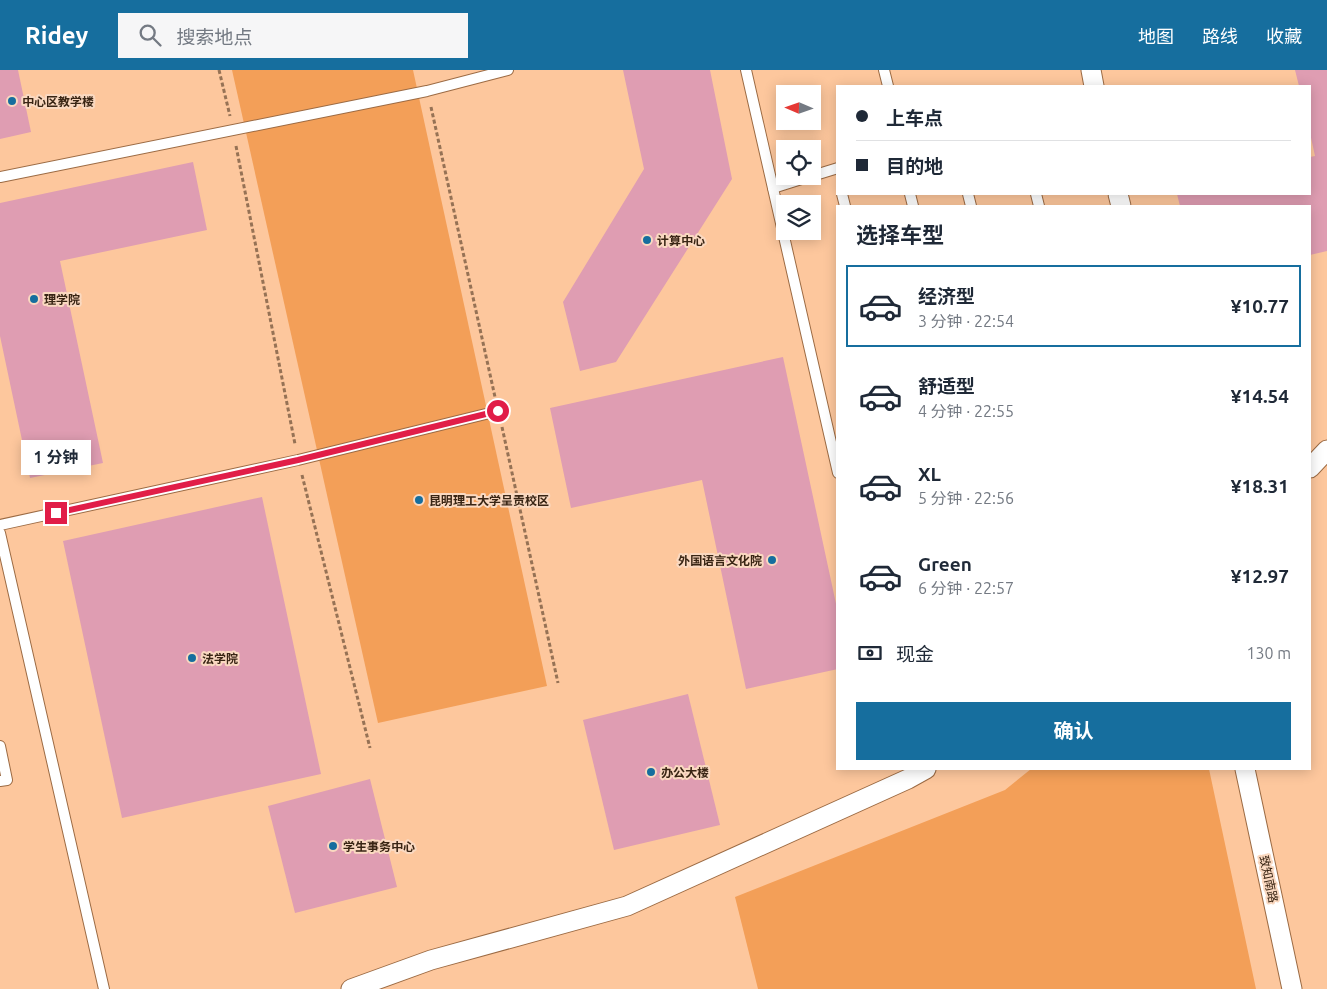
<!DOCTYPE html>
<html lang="zh">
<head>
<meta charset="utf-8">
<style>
  :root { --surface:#fff; --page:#f6f6f7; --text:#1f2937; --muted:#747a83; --line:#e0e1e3; --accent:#166e9e }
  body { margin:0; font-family:Ubuntu,"Noto Sans SC",sans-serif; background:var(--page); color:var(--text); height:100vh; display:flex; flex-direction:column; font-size:19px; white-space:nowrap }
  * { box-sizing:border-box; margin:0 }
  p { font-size:16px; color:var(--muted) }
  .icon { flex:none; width:28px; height:28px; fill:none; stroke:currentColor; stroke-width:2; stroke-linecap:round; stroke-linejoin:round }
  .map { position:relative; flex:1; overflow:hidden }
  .drawer { position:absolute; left:836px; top:135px; width:475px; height:565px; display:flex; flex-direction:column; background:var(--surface); border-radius:0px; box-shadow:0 2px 12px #0003 }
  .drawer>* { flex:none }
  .banner { position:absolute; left:836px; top:15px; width:475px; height:110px; border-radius:0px; box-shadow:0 2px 12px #0003; display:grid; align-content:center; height:110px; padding:0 20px; background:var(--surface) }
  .needle { width:32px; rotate:272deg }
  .tools { position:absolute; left:776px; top:15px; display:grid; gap:10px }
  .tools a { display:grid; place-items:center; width:45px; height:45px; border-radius:0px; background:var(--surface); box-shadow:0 2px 12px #0003; font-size:25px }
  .end { position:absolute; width:22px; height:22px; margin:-11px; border:6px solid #e11d48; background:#fff; box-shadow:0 0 0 2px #fff }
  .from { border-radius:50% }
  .bubble { position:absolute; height:35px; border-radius:0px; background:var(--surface); box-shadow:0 2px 12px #0003; font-size:16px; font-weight:700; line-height:35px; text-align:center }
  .banner b { display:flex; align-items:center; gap:18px; height:48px; font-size:19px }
  .banner b+b { border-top:1px solid var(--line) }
  .banner i { width:12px; height:12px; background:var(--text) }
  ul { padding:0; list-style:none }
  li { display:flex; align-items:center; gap:15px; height:82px; margin:0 10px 8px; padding:0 10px; border:2px solid transparent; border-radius:0px }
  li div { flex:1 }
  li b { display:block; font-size:19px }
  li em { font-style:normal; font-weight:700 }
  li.current { border-color:var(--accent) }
  li>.icon { width:45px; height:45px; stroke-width:1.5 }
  h2 { padding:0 20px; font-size:22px; line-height:60px }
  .pay { display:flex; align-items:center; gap:12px; height:55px; padding:0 20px; font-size:19px }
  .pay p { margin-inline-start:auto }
  .button { display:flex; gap:10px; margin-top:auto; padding:10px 20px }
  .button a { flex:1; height:58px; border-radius:0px; background:var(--accent); color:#fff; font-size:20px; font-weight:700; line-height:58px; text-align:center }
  header { display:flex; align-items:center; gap:30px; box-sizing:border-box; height:70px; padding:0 25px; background:var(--accent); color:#fff }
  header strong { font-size:24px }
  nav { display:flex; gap:28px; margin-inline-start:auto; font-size:18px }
  .search { width:350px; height:45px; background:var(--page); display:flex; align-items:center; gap:12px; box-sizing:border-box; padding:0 18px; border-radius:0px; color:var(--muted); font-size:19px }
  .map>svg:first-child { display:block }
</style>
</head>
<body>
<header>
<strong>Ridey</strong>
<div class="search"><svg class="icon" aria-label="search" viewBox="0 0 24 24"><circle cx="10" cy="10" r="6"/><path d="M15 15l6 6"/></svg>搜索地点</div>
<nav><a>地图</a><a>路线</a><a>收藏</a></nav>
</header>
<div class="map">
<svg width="1327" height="919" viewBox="0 0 1327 919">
  <rect width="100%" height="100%" fill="#fdc79d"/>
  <!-- green -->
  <g fill="#f39f58">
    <path d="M232,0h181l134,616 -169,37z"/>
    <path d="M1031,699h178l47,220h-498l-23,-92 270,-107z"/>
  </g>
  <!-- building -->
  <g fill="#df9db2">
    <path d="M0,0h18l13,62 -31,7z"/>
    <path d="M623,0h87l22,109 -116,183 -36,9 -17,-69 81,-133z"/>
    <path d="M1295,0h32v181l-17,4v-49h-130l-3,-12h133v-37l5,-1 -5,-23v-47h-11z"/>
    <path d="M193,92l14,68 -147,31 43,202 -73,15 -30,-142v-133z"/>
    <path d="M783,287l55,256v56l-92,20 -44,-209 -131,28 -21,-100z"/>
    <path d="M262,427l59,277 -199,44 -59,-277z"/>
    <path d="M688,624l32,131 -106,25 -31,-130z"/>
    <path d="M370,709l27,108 -102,26 -27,-107z"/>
  </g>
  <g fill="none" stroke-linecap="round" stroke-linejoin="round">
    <defs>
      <g id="lane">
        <path d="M746,0l92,403"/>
        <path d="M884,0l4,16"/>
        <path d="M812,106l26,-8"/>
        <path d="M0,107l427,-86 81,-21"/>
        <path d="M773,118l38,-12"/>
        <path d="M842,124l3,12"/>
        <path d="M910,124l3,12"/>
        <path d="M968,124l3,12"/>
        <path d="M1036,124l3,12"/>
        <path d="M0,455l298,-65 200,-49"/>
        <path d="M0,463l104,456"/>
        <path d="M0,676l7,34 -7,1"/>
      </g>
      <g id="street">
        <path d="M1091,0l3,16"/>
        <path d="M1118,124l3,12"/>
        <path d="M1310,398l17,-18"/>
        <path d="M1245,699l47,220"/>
        <path d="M351,919l80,-29 196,-54 281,-127 18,-10"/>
      </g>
    </defs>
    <!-- lane casing -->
    <use href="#lane" stroke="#9c6b44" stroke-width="12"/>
    <!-- street casing -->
    <use href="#street" stroke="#9c6b44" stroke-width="21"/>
    <!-- path -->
    <g stroke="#967255" stroke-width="3" stroke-dasharray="4 2.5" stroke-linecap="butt">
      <path d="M219,0l11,46"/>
      <path d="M431,37l64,290"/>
      <path d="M236,76l59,298"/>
      <path d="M502,357l56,256"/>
      <path d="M302,405l68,273"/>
    </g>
    <!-- lane -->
    <use href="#lane" stroke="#fff" stroke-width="10"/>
    <!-- street -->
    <use href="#street" stroke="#fff" stroke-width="19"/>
  </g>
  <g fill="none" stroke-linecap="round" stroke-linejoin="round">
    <!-- route -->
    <path stroke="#e11d48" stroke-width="6" d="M56,443l242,-53 200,-49"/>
  </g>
  <!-- markers -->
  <g fill="#166e9e" stroke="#fad9c1" stroke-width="2">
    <circle cx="12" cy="31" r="5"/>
    <circle cx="647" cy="170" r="5"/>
    <circle cx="34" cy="229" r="5"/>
    <circle cx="419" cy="430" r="5"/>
    <circle cx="772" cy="490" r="5"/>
    <circle cx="192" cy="588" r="5"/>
    <circle cx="651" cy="702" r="5"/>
    <circle cx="333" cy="776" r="5"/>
  </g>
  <g text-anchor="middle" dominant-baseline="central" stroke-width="4" stroke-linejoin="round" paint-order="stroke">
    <!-- poi labels -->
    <g font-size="12" font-weight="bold" fill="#392514" stroke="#fad9c1" text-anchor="start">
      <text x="22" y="31">中心区教学楼</text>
      <text x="657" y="170">计算中心</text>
      <text x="44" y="229">理学院</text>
      <text x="429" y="430">昆明理工大学呈贡校区</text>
      <text x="762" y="490" text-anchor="end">外国语言文化院</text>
      <text x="202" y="588">法学院</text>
      <text x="661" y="702">办公大楼</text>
      <text x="343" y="776">学生事务中心</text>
    </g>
    <!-- street labels -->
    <g font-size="12" fill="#392514" stroke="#fad9c1">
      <text transform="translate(1269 809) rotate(78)">致知南路</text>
    </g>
  </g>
</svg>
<div class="tools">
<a><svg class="needle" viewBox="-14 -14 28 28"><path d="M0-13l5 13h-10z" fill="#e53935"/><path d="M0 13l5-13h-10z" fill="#747a83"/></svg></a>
<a><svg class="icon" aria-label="locate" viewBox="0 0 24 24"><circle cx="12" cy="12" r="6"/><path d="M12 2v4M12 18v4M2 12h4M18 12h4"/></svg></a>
<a><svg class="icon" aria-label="layers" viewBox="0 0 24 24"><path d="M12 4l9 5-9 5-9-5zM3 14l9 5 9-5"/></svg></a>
</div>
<i class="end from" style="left:498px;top:341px"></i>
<i class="end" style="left:56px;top:443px"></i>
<div class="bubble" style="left:21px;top:370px;width:70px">1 分钟</div>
<div class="banner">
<b><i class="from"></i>上车点</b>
<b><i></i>目的地</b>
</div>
<section class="drawer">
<h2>选择车型</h2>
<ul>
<li class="current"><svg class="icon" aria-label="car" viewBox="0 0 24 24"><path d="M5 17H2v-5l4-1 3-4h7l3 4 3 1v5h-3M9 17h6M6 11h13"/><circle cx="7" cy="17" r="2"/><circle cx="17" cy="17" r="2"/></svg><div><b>经济型</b><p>3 分钟 · 22:54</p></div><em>¥10.77</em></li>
<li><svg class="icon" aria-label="car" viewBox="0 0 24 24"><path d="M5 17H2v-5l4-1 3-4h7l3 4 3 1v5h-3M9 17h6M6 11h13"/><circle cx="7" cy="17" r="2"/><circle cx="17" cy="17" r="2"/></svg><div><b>舒适型</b><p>4 分钟 · 22:55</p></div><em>¥14.54</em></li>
<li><svg class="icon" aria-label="car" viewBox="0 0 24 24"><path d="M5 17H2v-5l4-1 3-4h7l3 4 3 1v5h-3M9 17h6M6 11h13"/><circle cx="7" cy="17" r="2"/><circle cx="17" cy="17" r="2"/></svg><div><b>XL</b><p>5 分钟 · 22:56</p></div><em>¥18.31</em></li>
<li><svg class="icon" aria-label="car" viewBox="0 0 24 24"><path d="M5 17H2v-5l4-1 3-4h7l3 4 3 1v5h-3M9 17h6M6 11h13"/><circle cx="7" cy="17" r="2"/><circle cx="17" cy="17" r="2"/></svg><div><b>Green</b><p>6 分钟 · 22:57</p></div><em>¥12.97</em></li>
</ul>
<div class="pay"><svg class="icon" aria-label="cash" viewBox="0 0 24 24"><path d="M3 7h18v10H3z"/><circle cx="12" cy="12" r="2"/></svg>现金<p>130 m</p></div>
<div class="button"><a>确认</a></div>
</section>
</div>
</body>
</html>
